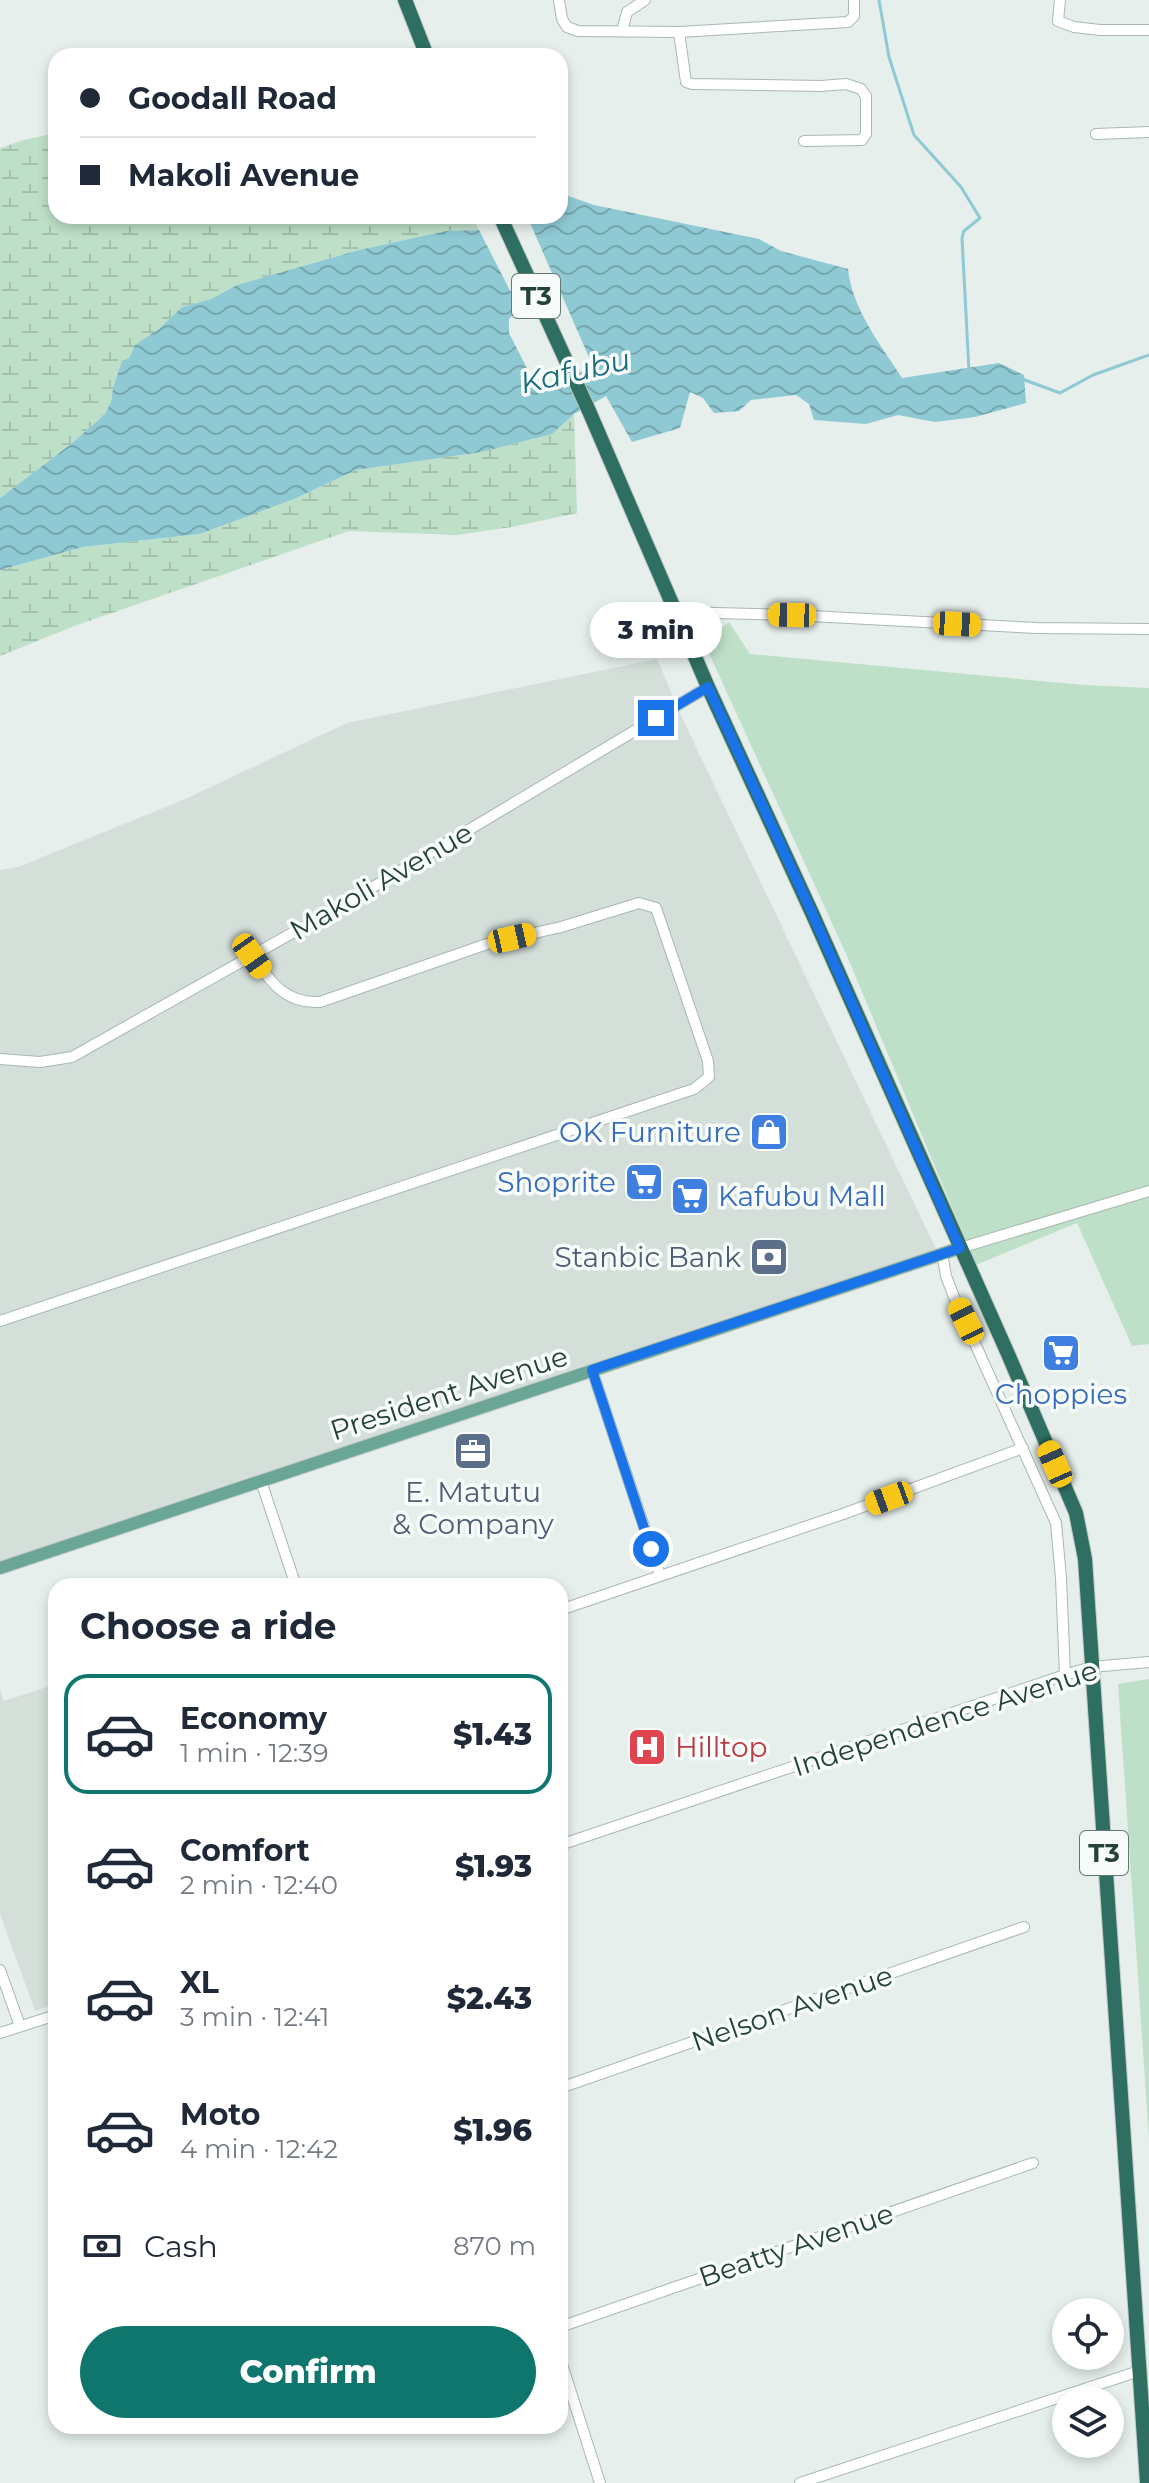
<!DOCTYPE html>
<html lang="en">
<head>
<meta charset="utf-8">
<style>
  :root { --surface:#fff; --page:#f6f6f7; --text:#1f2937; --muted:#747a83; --line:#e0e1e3; --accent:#0f766e }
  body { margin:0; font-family:Montserrat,sans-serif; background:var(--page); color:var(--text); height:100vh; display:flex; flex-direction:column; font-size:30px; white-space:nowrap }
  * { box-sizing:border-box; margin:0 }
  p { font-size:26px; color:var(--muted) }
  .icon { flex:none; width:44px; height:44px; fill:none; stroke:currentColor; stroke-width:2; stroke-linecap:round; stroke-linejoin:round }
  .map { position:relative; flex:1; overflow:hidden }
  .drawer { position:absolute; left:48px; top:1578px; width:520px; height:856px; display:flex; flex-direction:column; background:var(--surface); border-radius:24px; box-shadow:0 4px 12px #0003 }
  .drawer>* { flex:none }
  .hud { position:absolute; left:48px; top:48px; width:520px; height:176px; border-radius:24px; box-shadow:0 4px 12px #0003; display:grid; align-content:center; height:176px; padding:0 32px; background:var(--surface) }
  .buttons { position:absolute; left:1052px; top:2298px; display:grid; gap:16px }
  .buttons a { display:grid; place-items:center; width:72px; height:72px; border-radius:50%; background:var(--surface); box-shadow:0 4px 12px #0003; font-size:40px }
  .end { position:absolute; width:36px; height:36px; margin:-18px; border:10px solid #1a73e8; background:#fff; box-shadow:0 0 0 4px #fff }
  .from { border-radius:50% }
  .bubble { position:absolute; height:56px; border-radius:28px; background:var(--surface); box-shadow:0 4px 12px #0003; font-size:26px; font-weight:800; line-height:56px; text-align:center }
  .car { position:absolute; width:24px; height:48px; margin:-24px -12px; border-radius:10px; box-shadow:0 0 6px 2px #0007; background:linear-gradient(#f5c518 24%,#345 0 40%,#f5c518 0 76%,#345 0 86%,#f5c518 0) }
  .hud b { display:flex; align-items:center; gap:28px; height:76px; font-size:30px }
  .hud b+b { border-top:2px solid var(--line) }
  .hud i { width:20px; height:20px; background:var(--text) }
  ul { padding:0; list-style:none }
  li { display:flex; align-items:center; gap:24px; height:120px; margin:0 16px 12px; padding:0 16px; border:4px solid transparent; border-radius:24px }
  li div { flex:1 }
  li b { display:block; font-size:30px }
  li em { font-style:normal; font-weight:800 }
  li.selected { border-color:var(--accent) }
  li>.icon { width:72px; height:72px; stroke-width:1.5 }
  h2 { padding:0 32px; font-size:36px; line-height:96px }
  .pay { display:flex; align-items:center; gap:20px; height:88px; padding:0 32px; font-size:30px }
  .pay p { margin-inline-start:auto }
  .action { display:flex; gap:16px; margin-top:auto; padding:16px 32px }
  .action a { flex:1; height:92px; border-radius:48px; background:var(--accent); color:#fff; font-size:32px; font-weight:800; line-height:92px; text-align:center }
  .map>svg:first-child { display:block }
</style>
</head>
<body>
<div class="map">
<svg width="1149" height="2483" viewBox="0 0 1149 2483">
  <defs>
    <pattern id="wetland-marsh" width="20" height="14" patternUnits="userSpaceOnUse" patternTransform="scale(2)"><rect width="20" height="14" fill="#bfe0c8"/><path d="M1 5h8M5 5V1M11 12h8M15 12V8" fill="none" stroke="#a4c1ad"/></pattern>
    <pattern id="water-waves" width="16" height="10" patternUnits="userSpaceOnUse" patternTransform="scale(2)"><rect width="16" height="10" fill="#8ec9d4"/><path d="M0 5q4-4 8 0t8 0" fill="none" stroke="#74a5ad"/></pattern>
  </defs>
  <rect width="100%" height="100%" fill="#e6efeb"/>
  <!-- built -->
  <g fill="#d4dfda">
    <path d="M657,659l27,63 252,527 -936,313v-692l18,-3 165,-67 164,-77z"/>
    <path d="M56,1684v320l-21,7 -35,-97v-224l4,11z"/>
  </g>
  <!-- green -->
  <g fill="#bfe0c8">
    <path d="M729,622l21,32 334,31 65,3v656l-17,2 -55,-123 -101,42 -129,-309 -139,-305v-12z"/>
    <path d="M1149,1679v459l-31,-454z"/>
  </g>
  <!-- wetland -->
  <g fill="url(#wetland-marsh)">
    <path d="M56,133v83h415l8,14 -33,1 -87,19 -122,35 -26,14 -29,8 -22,21 -25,17 -22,43 -2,14 -7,13 -33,29 -71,54v-350l24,-8z"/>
    <path d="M574,414l3,99 -65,14 -55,8 -108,-4 -272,94 -77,31v-86l83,-23 117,-13 94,-35 62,-29 126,-18 69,-18z"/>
  </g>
  <!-- water -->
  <path fill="url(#water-waves)" d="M560,193l34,12 165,34 22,12 67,18c4,40 33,76 54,109l97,-15 25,12 2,28 -51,14 -40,5 -37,-7 -32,9 -52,-4 -5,-16 -13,-9 -45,5 -12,11 -25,2 -11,-15 -13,-6 -10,36 -48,14 -26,-46 -32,18 -22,20 -70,18 -126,18 -62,29 -94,35 -117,13 -83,23v-72l71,-54 33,-29 7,-13 2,-14 9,-27 7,-3 6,-13 25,-17 22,-21 29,-8 26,-14 122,-35 87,-19 33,-1 40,78 -10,11v14l24,47 28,5 31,-21 -65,-148h33z"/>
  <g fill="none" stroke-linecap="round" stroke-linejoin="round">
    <!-- stream -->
    <g stroke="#8ec9d4" stroke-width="3">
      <path d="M879,0l10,57 25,78 47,52 19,31 -16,13 -2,7 7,133"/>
      <path d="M1022,379l38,14 33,-18 56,-20"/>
    </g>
    <defs>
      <g id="minor">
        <path d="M559,0l3,19 5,8 11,4 101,1 169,-10 6,-6v-16"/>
        <path d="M1060,0l-2,21 16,6 26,3h49"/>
        <path d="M622,31l5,-19 18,-12"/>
        <path d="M679,32l7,50 6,2 129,2 25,-2 15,5 5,7v38l-4,6 -58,1"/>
        <path d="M1096,134l53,-2"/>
        <path d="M676,612l116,3 245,13 112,1"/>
        <path d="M0,1059l40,3 32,-5 286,-161 350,-209"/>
        <path d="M960,1248l189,-57"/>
        <path d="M942,1253l4,23 8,21 102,226 5,55 4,97"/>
        <path d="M0,1321l694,-232 15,-12 -1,-16 -52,-153 -17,-5 -78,24 -74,17 -167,58c-35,2 -49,-20 -68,-46"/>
        <path d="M592,1370l68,205"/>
        <path d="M261,1481l35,105"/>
        <path d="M560,1610l283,-96 180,-66"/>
        <path d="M560,1845l505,-170 26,-8 58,-5"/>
        <path d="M0,1970l20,56"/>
        <path d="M0,2033l56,-18"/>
        <path d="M560,2088l464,-161"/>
        <path d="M560,2327l473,-164"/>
        <path d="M560,2358l40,125"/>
        <path d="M800,2483l339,-112"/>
      </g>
      <path id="major" d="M0,1568l960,-320"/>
      <g id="highway">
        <path d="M405,0l22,56"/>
        <path d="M500,216l89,195 119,276 104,226 196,441 68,159 9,46 62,924"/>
      </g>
    </defs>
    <!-- minor casing -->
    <use href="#minor" stroke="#a8b8b2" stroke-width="12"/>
    <!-- major casing -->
    <use href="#major" stroke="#c2cac8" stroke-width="14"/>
    <!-- highway casing -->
    <use href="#highway" stroke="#c2cac8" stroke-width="16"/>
    <!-- minor -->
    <use href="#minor" stroke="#fff" stroke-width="10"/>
    <!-- major -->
    <use href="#major" stroke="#6aa596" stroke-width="12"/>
    <!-- highway -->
    <use href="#highway" stroke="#2f6f62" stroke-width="14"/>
  </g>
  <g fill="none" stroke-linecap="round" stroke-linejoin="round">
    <!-- route -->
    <path stroke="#1a73e8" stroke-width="10" d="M651,1549l-59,-179 368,-122 -148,-335 -104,-226 -52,31"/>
  </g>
  <!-- icons -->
  <defs>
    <symbol id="shop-square" viewBox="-11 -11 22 22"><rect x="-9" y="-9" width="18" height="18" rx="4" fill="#3f7fe0" stroke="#f7fbf9"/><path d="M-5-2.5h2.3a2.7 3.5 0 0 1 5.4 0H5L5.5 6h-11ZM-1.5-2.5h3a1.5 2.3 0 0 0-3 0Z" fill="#fff"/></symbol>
    <symbol id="supermarket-square" viewBox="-11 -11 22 22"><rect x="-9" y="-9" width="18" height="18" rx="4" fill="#3f7fe0" stroke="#f7fbf9"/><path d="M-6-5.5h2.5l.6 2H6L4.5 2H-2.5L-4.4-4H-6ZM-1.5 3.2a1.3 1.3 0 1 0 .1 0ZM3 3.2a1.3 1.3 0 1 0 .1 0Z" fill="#fff"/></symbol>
    <symbol id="bank-square" viewBox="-11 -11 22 22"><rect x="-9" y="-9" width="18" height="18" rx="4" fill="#5c6f8a" stroke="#f7fbf9"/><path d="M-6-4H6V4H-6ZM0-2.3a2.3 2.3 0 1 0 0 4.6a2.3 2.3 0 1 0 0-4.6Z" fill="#fff"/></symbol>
    <symbol id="office-square" viewBox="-11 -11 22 22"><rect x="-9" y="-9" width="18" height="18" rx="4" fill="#5c6f8a" stroke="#f7fbf9"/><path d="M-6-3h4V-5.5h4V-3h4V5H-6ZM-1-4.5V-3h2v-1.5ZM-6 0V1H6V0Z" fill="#fff"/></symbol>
    <symbol id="hospital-square" viewBox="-11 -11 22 22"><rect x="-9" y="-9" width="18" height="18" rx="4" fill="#e0444e" stroke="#f7fbf9"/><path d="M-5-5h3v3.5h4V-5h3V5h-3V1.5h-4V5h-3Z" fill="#fff"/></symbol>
  </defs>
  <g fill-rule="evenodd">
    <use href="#shop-square" x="747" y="1110" width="44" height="44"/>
    <use href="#supermarket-square" x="622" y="1160" width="44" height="44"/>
    <use href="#supermarket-square" x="668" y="1174" width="44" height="44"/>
    <use href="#bank-square" x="747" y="1235" width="44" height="44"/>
    <use href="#supermarket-square" x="1039" y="1331" width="44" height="44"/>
    <use href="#office-square" x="451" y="1429" width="44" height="44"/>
    <use href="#hospital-square" x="625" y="1725" width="44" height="44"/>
  </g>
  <g text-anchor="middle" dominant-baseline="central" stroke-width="7" stroke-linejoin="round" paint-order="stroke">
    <!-- shield labels -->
    <g fill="#f7fbf9" stroke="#637a73" stroke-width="2">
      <rect x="512" y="274" width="48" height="44" rx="6"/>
      <rect x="1080" y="1831" width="48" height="44" rx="6"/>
    </g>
    <g font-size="26" font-weight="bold" fill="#24423a">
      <text x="536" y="296">T3</text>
      <text x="1104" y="1853">T3</text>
    </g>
    <!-- street labels -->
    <g font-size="28" fill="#24423a" stroke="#f7fbf9">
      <text transform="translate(381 881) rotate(-30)">Makoli Avenue</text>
      <text transform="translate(449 1393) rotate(-18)">President Avenue</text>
      <text transform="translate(945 1718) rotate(-18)">Independence Avenue</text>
      <text transform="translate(792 2008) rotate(-19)">Nelson Avenue</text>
      <text transform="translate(796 2245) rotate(-19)">Beatty Avenue</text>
    </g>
    <!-- shop labels -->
    <g font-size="28" fill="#366cbe" stroke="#f7fbf9" text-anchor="end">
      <text x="741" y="1132">OK Furniture</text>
      <text x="616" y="1182">Shoprite</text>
      <text x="718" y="1196" text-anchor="start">Kafubu Mall</text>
      <text x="1061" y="1394" text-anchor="middle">Choppies</text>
    </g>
    <!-- service labels -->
    <g font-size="28" fill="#4e5e75" stroke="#f7fbf9" text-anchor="end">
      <text x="741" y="1257">Stanbic Bank</text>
      <text x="473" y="1492" text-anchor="middle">E. Matutu<tspan x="473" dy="32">&amp; Company</tspan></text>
    </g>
    <!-- health labels -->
    <g font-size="28" fill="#be3a42" stroke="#f7fbf9" text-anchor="start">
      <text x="675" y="1747">Hilltop</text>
    </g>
    <!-- water labels -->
    <g font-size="30" font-style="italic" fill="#1c6f80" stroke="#f7fbf9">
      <text transform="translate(575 371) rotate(-13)">Kafubu</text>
    </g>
  </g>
</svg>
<div class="buttons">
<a><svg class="icon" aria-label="locate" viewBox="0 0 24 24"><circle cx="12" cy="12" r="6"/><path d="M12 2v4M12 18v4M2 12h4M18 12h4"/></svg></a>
<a><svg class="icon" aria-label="layers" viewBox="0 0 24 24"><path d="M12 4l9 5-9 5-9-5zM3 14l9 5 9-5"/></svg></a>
</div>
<i class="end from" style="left:651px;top:1549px"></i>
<i class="end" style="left:656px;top:718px"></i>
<div class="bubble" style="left:590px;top:602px;width:132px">3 min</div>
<i class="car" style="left:792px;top:615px;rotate:271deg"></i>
<i class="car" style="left:957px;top:624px;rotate:93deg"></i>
<i class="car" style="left:512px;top:938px;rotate:77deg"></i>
<i class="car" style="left:252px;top:956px;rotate:145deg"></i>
<i class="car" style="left:966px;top:1321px;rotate:334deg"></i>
<i class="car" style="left:1055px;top:1464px;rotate:336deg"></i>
<i class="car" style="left:889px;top:1498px;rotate:250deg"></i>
<div class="hud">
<b><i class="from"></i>Goodall Road</b>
<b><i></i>Makoli Avenue</b>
</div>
<section class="drawer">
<h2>Choose a ride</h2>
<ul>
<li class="selected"><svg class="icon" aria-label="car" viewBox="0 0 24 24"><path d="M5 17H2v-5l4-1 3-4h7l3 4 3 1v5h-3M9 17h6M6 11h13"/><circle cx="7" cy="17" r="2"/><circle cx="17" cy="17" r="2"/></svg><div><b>Economy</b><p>1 min · 12:39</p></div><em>$1.43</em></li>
<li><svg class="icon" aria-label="car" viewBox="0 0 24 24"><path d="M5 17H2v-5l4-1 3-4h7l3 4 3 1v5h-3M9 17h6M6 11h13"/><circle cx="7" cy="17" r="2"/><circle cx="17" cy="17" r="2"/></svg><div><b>Comfort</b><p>2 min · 12:40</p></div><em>$1.93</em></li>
<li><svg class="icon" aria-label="car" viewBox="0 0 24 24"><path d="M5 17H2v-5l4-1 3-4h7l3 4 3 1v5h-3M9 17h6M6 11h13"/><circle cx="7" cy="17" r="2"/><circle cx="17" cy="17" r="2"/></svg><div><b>XL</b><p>3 min · 12:41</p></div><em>$2.43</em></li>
<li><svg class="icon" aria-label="car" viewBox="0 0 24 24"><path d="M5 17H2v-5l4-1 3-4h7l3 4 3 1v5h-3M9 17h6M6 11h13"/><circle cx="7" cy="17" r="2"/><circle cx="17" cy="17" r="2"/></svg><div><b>Moto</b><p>4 min · 12:42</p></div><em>$1.96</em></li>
</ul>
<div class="pay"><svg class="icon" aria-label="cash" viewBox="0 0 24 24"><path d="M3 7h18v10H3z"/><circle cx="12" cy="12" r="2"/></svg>Cash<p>870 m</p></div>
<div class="action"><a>Confirm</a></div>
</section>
</div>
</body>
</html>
